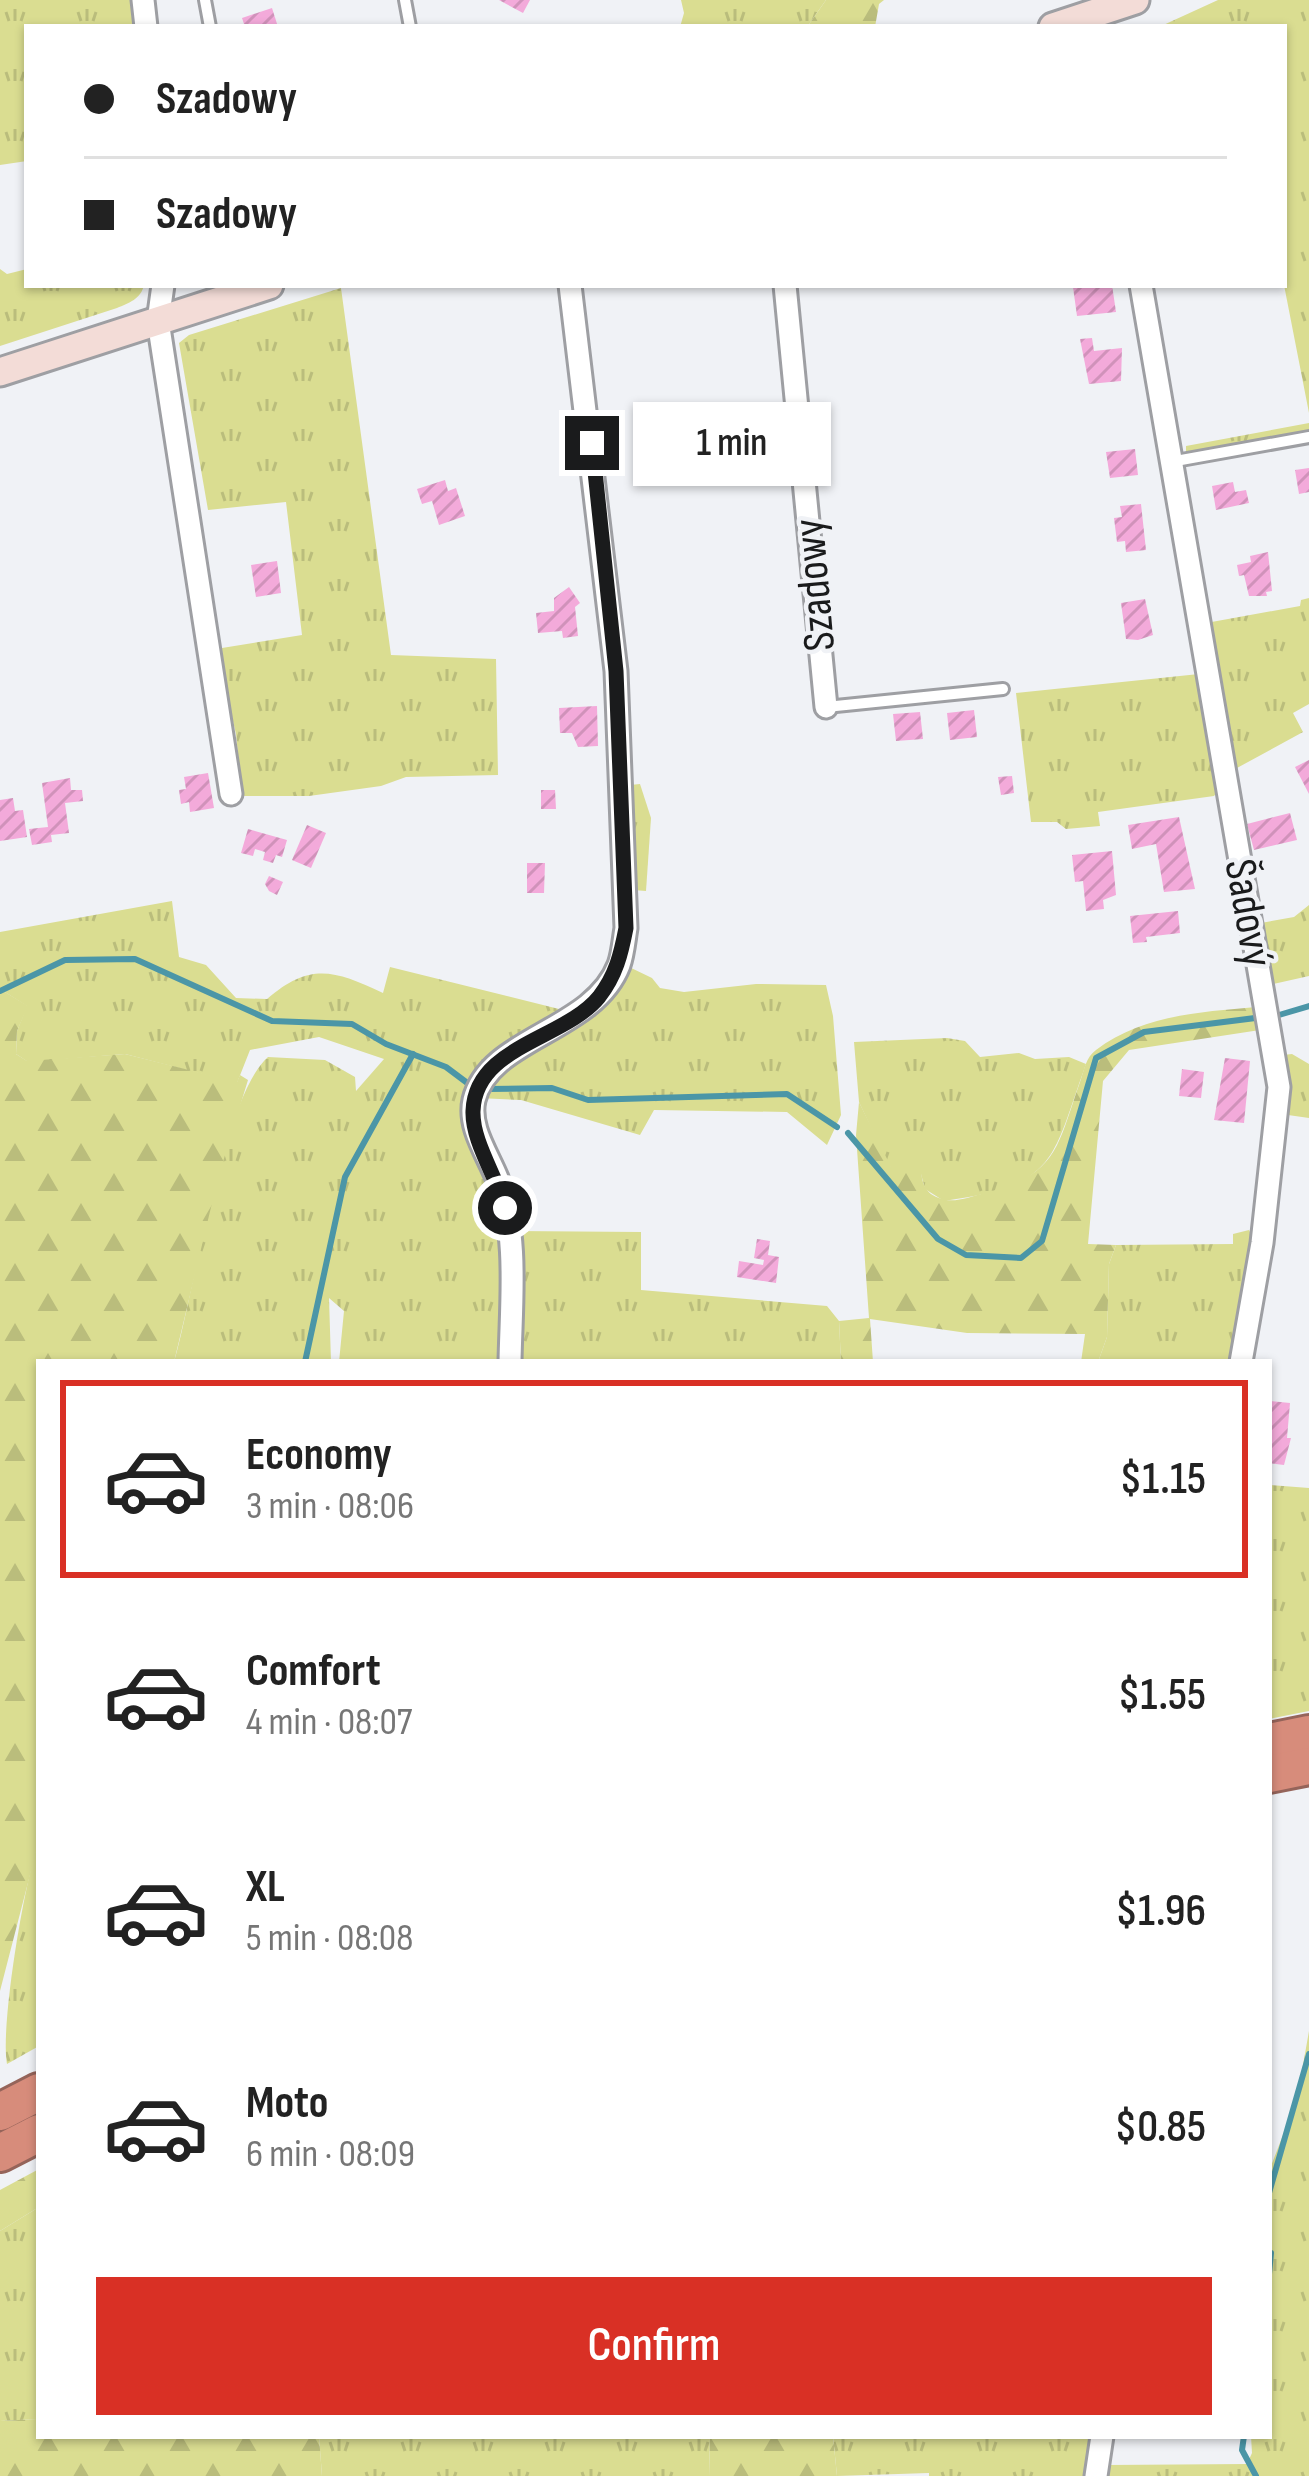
<!DOCTYPE html>
<html lang="en">
<head>
<meta charset="utf-8">
<style>
  :root { --surface:#fff; --page:#f2f2f2; --text:#222; --muted:#767676; --line:#e0e0e0; --accent:#d93025 }
  body { margin:0; font-family:"Sofia Sans Condensed",sans-serif; background:var(--page); color:var(--text); height:100vh; display:flex; flex-direction:column; font-size:45px; white-space:nowrap }
  * { box-sizing:border-box; margin:0 }
  p { font-size:39px; color:var(--muted) }
  .icon { flex:none; width:66px; height:66px; fill:none; stroke:currentColor; stroke-width:2; stroke-linecap:round; stroke-linejoin:round }
  .map { position:relative; flex:1; overflow:hidden }
  .side { position:absolute; left:36px; top:1359px; width:1236px; height:1080px; display:flex; flex-direction:column; background:var(--surface); border-radius:0px; box-shadow:0 3px 9px #0004 }
  .side>* { flex:none }
  .top-card { position:absolute; left:24px; top:24px; width:1263px; height:264px; border-radius:0px; box-shadow:0 3px 9px #0004; display:grid; align-content:center; height:264px; padding:0 60px; background:var(--surface) }
  .end { position:absolute; width:54px; height:54px; margin:-27px; border:15px solid #1a1b1c; background:#fff; box-shadow:0 0 0 6px #fff }
  .from { border-radius:50% }
  .bubble { position:absolute; height:84px; border-radius:0px; background:var(--surface); box-shadow:0 3px 9px #0004; font-size:39px; font-weight:600; line-height:84px; text-align:center }
  .top-card b { display:flex; align-items:center; gap:42px; height:114px; font-size:45px }
  .top-card b+b { border-top:3px solid var(--line) }
  .top-card i { width:30px; height:30px; background:var(--text) }
  ul { padding:21px 0 0; list-style:none }
  li { display:flex; align-items:center; gap:36px; height:198px; margin:0 24px 18px; padding:0 36px; border:6px solid transparent; border-radius:0px }
  li div { flex:1 }
  li b { display:block; font-size:45px }
  li em { font-style:normal; font-weight:600 }
  li.selected { border-color:var(--accent) }
  li>.icon { width:108px; height:108px; stroke-width:1.5 }
  .button { display:flex; gap:24px; margin-top:auto; padding:24px 60px }
  .button a { flex:1; height:138px; border-radius:0px; background:var(--accent); color:#fff; font-size:48px; font-weight:600; line-height:138px; text-align:center }
  .map>svg:first-child { display:block }
</style>
</head>
<body>
<div class="map">
<svg width="1309" height="2476" viewBox="0 0 1309 2476">
  <defs>
    <pattern id="grass-tufts" width="24" height="20" patternUnits="userSpaceOnUse" patternTransform="scale(3)"><rect width="24" height="20" fill="#dadd91"/><path d="M3 7l-1-3M5 7V3M7 7l1-3M15 17l-1-3M17 17v-4M19 17l1-3" fill="none" stroke="#babd7c"/></pattern>
    <pattern id="forest-firs" width="22" height="20" patternUnits="userSpaceOnUse" patternTransform="scale(3)"><rect width="22" height="20" fill="#dadd91"/><path d="M5 1l3.5 6h-7zM16 11l3.5 6h-7z" fill="#babd7c"/></pattern>
    <pattern id="building-hatch" width="6" height="6" patternUnits="userSpaceOnUse" patternTransform="scale(3)"><rect width="6" height="6" fill="#f3aada"/><path d="M-1 1l2-2M0 6l6-6M5 7l2-2" fill="none" stroke="#d092ba"/></pattern>
  </defs>
  <rect width="100%" height="100%" fill="#f0f2f6"/>
  <!-- grass -->
  <g fill="url(#grass-tufts)">
    <path d="M0,0h135l4,27h-112v134l-27,4z"/>
    <path d="M681,0h145l-19,27h-127l4,-14z"/>
    <path d="M1218,0h91v413l-25,-128v-258h-125z"/>
    <path d="M27,269v16h117c-3,14 -15,18 -27,23l-117,38v-77l7,5z"/>
    <path d="M341,288l50,367 105,4 2,116 -92,2 -25,9 -72,10h-67l-6,-62 -13,-56 -1,-30 80,-13 -16,-133 -78,8 -29,-167 10,-8z"/>
    <path d="M1309,423v9l-123,21v-7z"/>
    <path d="M1309,598v106l-16,9 10,19 -66,36 -6,-3 -25,-142 94,-17 1,-6z"/>
    <path d="M1199,674l19,117 -4,5 -116,16 2,14 -34,3 -9,-7h-26l-15,-129z"/>
    <path d="M640,784l11,34 -5,73 -13,-1 -3,-105z"/>
    <path d="M172,901l7,56 27,8 30,33 31,1c43,-37 67,-29 116,-6l7,-26 173,43 29,3 33,-48 27,13 8,10 24,4 72,-8 70,1 7,31 8,99 -14,30 -40,-33 -133,-2 -14,25 -119,-35 -43,-2 -9,36 30,93 2,135h-162l5,-51 -15,-13 2,64h-157c19,-65 49,-266 94,-305l57,3 30,17 1,14 28,-32 -65,-22 -69,13 -13,33 -112,-29 -97,8 -12,-8 1,-23 10,-25 -27,-17v-57z"/>
    <path d="M1309,905v71l-40,9 -8,-62 33,-6z"/>
    <path d="M947,1038l18,3 15,16 39,-4 16,6 34,-2 17,7c-35,98 -29,121 -142,137l-19,-12 -4,-15 -30,-6 -5,-8 -27,-58 -5,-60z"/>
    <path d="M1292,1054l17,10v54l-21,-3v-38l-5,-22z"/>
    <path d="M1249,1230l6,12 -22,120h-135l9,-25 2,-73 7,-19 117,-1v-10z"/>
    <path d="M514,1231l127,1v58l186,16 12,15 2,41h-326z"/>
    <path d="M1269,1485l40,3v223l-40,8z"/>
    <path d="M39,1840v206l-32,18c-7,-38 17,-181 32,-224z"/>
    <path d="M1309,2031v445h-204l1,-11 141,-1 5,-11 -1,-17h18v-265l28,-72z"/>
    <path d="M39,2207v212l-39,2v-190z"/>
    <path d="M319,2436h391l-1,40h-387z"/>
    <path d="M833,2436h260l-5,40h-159v-3l-92,3z"/>
  </g>
  <!-- forest -->
  <g fill="url(#forest-firs)">
    <path d="M826,0h58l-5,4 -4,23h-68z"/>
    <path d="M0,989l28,17 -11,25 -1,23 11,7 98,-7 112,28 3,-7 8,5 -30,98 -44,184h-135v478l-39,151z"/>
    <path d="M1256,1007l4,23 -131,20 -26,31 -15,163 28,1 -7,19 -2,73 -9,25h-17l4,-28 -118,-1 -97,-14 3,43h-32l-2,-41 30,-3 -13,-183 3,-33 32,65 9,1 15,-12 6,4c0,16 0,32 18,38 13,6 32,-1 45,-5 74,-18 73,-46 96,-111 4,-12 6,-25 16,-32 46,-35 105,-38 160,-43z"/>
    <path d="M39,2169v38l-39,24v-41z"/>
    <path d="M37,2419l2,17h280l3,40h-322v-55z"/>
    <path d="M710,2436h123l4,40h-128z"/>
  </g>
  <g fill="none" stroke-linecap="round" stroke-linejoin="round">
    <!-- stream -->
    <g stroke="#4b96a7" stroke-width="6">
      <path d="M0,991l65,-31 70,-1 137,62 80,3 34,20 60,23 28,21"/>
      <path d="M487,1089l65,-1 36,12 199,-6 50,33"/>
      <path d="M848,1133l90,106 28,16 55,3 21,-17 54,-183 48,-26 135,-17 30,-9"/>
      <path d="M305,1362l40,-185 68,-123"/>
      <path d="M1269,2193l40,-139"/>
      <path d="M1269,2274l2,-21"/>
      <path d="M1244,2436l-2,14 14,26"/>
    </g>
  </g>
  <!-- building -->
  <g fill="url(#building-hatch)">
    <path d="M499,0h31l-7,13z"/>
    <path d="M272,8l6,19h-33l-3,-9z"/>
    <path d="M1112,285l4,27 -39,4 -4,-29z"/>
    <path d="M1092,338l2,13 28,-3 -1,33 -32,3 -9,-45z"/>
    <path d="M1135,449l3,26 -28,3 -4,-26z"/>
    <path d="M1309,468v24l-10,2 -4,-24z"/>
    <path d="M445,480l3,11 8,-3 9,28 -26,9 -7,-24 -10,3 -5,-15z"/>
    <path d="M1233,482l2,10 11,-2 3,13 -33,7 -4,-24z"/>
    <path d="M1141,504l5,46 -20,2 -1,-11 -8,1 -3,-24 8,-1 -2,-11z"/>
    <path d="M1268,552l4,39 -6,1 1,4h-18l-5,-21 -5,1 -2,-11 14,-3 -1,-6z"/>
    <path d="M277,561l4,32 -25,4 -5,-32z"/>
    <path d="M569,587l11,16 -5,4 3,29 -15,2 -1,-7 -24,2 -2,-20 18,-2v-13z"/>
    <path d="M1145,599l8,36 -15,5 -12,-1 -5,-36z"/>
    <path d="M597,706l1,40 -20,1 -6,-14h-12l-1,-25z"/>
    <path d="M974,710l3,27 -27,3 -3,-27z"/>
    <path d="M920,712l3,27 -27,2 -3,-27z"/>
    <path d="M1309,760v34l-14,-27z"/>
    <path d="M208,773l6,35 -24,4 -1,-10 -8,2 -2,-14 7,-1 -2,-12z"/>
    <path d="M1012,776l2,17 -13,2 -3,-18z"/>
    <path d="M70,778l1,12h11l1,11 -18,2 4,30 -18,2 1,7 -20,3 -3,-16 19,-2 -6,-44z"/>
    <path d="M541,790h14l1,19h-15z"/>
    <path d="M13,798l2,13 8,-1 4,27 -27,4v-41z"/>
    <path d="M1290,813l7,27 -43,10 -7,-26z"/>
    <path d="M1179,817l16,72 -31,3 -8,-48 -24,5 -4,-24z"/>
    <path d="M307,825l19,8 -15,35 -19,-8z"/>
    <path d="M248,829l39,11 -5,17 -6,-2 -3,8 -10,-3 2,-8 -10,-3 -2,7 -12,-3z"/>
    <path d="M1112,851l4,44 -13,5 1,9 -18,2 -3,-30 -8,1 -3,-27z"/>
    <path d="M527,863h18l-1,30h-17z"/>
    <path d="M269,876l14,6 -6,13 -8,-4 -4,-7z"/>
    <path d="M1178,911l2,22 -34,4 1,5 -14,1 -3,-27z"/>
    <path d="M1225,1058l25,3 -6,62 -30,-3z"/>
    <path d="M1182,1069l22,3 -3,26 -22,-2z"/>
    <path d="M757,1239l13,2 -2,14 11,2 -3,26 -39,-6 2,-16 24,4 1,-5 -10,-2z"/>
    <path d="M1269,1401l21,2 -3,35h4l-7,27 -15,-2z"/>
  </g>
  <g fill="none" stroke-linecap="round" stroke-linejoin="round">
    <defs>
      <g id="service">
        <path d="M205,0l5,27"/>
        <path d="M405,0l5,27"/>
        <path d="M1170,462l139,-25"/>
        <path d="M826,707l177,-18"/>
      </g>
      <g id="minor">
        <path d="M143,0l3,27"/>
        <path d="M163,285l-5,36 73,473"/>
        <path d="M785,285l41,422"/>
        <path d="M1141,285l138,802 -17,156 -21,119"/>
        <path d="M510,1362c1,-59 9,-128 -13,-184 -10,-25 -29,-51 -23,-78 15,-63 119,-68 145,-135 4,-11 5,-25 7,-37l-10,-257 -46,-386"/>
        <path d="M1096,2476l6,-40"/>
      </g>
      <g id="secondary">
        <path d="M1053,27l82,-27"/>
        <path d="M0,372l269,-87"/>
      </g>
      <g id="motorway">
        <path d="M1269,1742l40,-8"/>
        <path d="M1269,1774l40,-8"/>
        <path d="M0,2112l39,-20"/>
        <path d="M0,2153l39,-20"/>
      </g>
    </defs>
    <!-- service casing -->
    <use href="#service" stroke="#9e9fa3" stroke-width="16"/>
    <!-- minor casing -->
    <use href="#minor" stroke="#9e9fa3" stroke-width="27"/>
    <!-- secondary casing -->
    <use href="#secondary" stroke="#9e9fa3" stroke-width="33"/>
    <!-- motorway casing -->
    <use href="#motorway" stroke="#95645a" stroke-width="42"/>
    <!-- service -->
    <use href="#service" stroke="#fff" stroke-width="10"/>
    <!-- minor -->
    <use href="#minor" stroke="#fff" stroke-width="21"/>
    <!-- secondary -->
    <use href="#secondary" stroke="#f3dcd7" stroke-width="27"/>
    <!-- motorway -->
    <use href="#motorway" stroke="#d78c7b" stroke-width="36"/>
  </g>
  <g fill="none" stroke-linecap="round" stroke-linejoin="round">
    <!-- route -->
    <path stroke="#1a1b1c" stroke-width="15" d="M505,1208c-8,-31 -33,-66 -32,-97 2,-65 92,-72 126,-114 17,-22 22,-43 27,-69l-10,-257 -24,-228"/>
  </g>
  <g text-anchor="middle" dominant-baseline="central" stroke-width="9" stroke-linejoin="round" paint-order="stroke">
    <!-- street labels -->
    <g font-size="45" fill="#1a1b1c" stroke="#f0f2f6">
      <text transform="translate(815 585) rotate(-95)">Szadowy</text>
      <text transform="translate(1248 913) rotate(80)">Šadový</text>
    </g>
  </g>
</svg>
<i class="end from" style="left:505px;top:1208px"></i>
<i class="end" style="left:592px;top:443px"></i>
<div class="bubble" style="left:633px;top:402px;width:198px">1 min</div>
<div class="top-card">
<b><i class="from"></i>Szadowy</b>
<b><i></i>Szadowy</b>
</div>
<section class="side">
<ul>
<li class="selected"><svg class="icon" aria-label="car" viewBox="0 0 24 24"><path d="M5 17H2v-5l4-1 3-4h7l3 4 3 1v5h-3M9 17h6M6 11h13"/><circle cx="7" cy="17" r="2"/><circle cx="17" cy="17" r="2"/></svg><div><b>Economy</b><p>3 min · 08:06</p></div><em>$1.15</em></li>
<li><svg class="icon" aria-label="car" viewBox="0 0 24 24"><path d="M5 17H2v-5l4-1 3-4h7l3 4 3 1v5h-3M9 17h6M6 11h13"/><circle cx="7" cy="17" r="2"/><circle cx="17" cy="17" r="2"/></svg><div><b>Comfort</b><p>4 min · 08:07</p></div><em>$1.55</em></li>
<li><svg class="icon" aria-label="car" viewBox="0 0 24 24"><path d="M5 17H2v-5l4-1 3-4h7l3 4 3 1v5h-3M9 17h6M6 11h13"/><circle cx="7" cy="17" r="2"/><circle cx="17" cy="17" r="2"/></svg><div><b>XL</b><p>5 min · 08:08</p></div><em>$1.96</em></li>
<li><svg class="icon" aria-label="car" viewBox="0 0 24 24"><path d="M5 17H2v-5l4-1 3-4h7l3 4 3 1v5h-3M9 17h6M6 11h13"/><circle cx="7" cy="17" r="2"/><circle cx="17" cy="17" r="2"/></svg><div><b>Moto</b><p>6 min · 08:09</p></div><em>$0.85</em></li>
</ul>
<div class="button"><a>Confirm</a></div>
</section>
</div>
</body>
</html>
